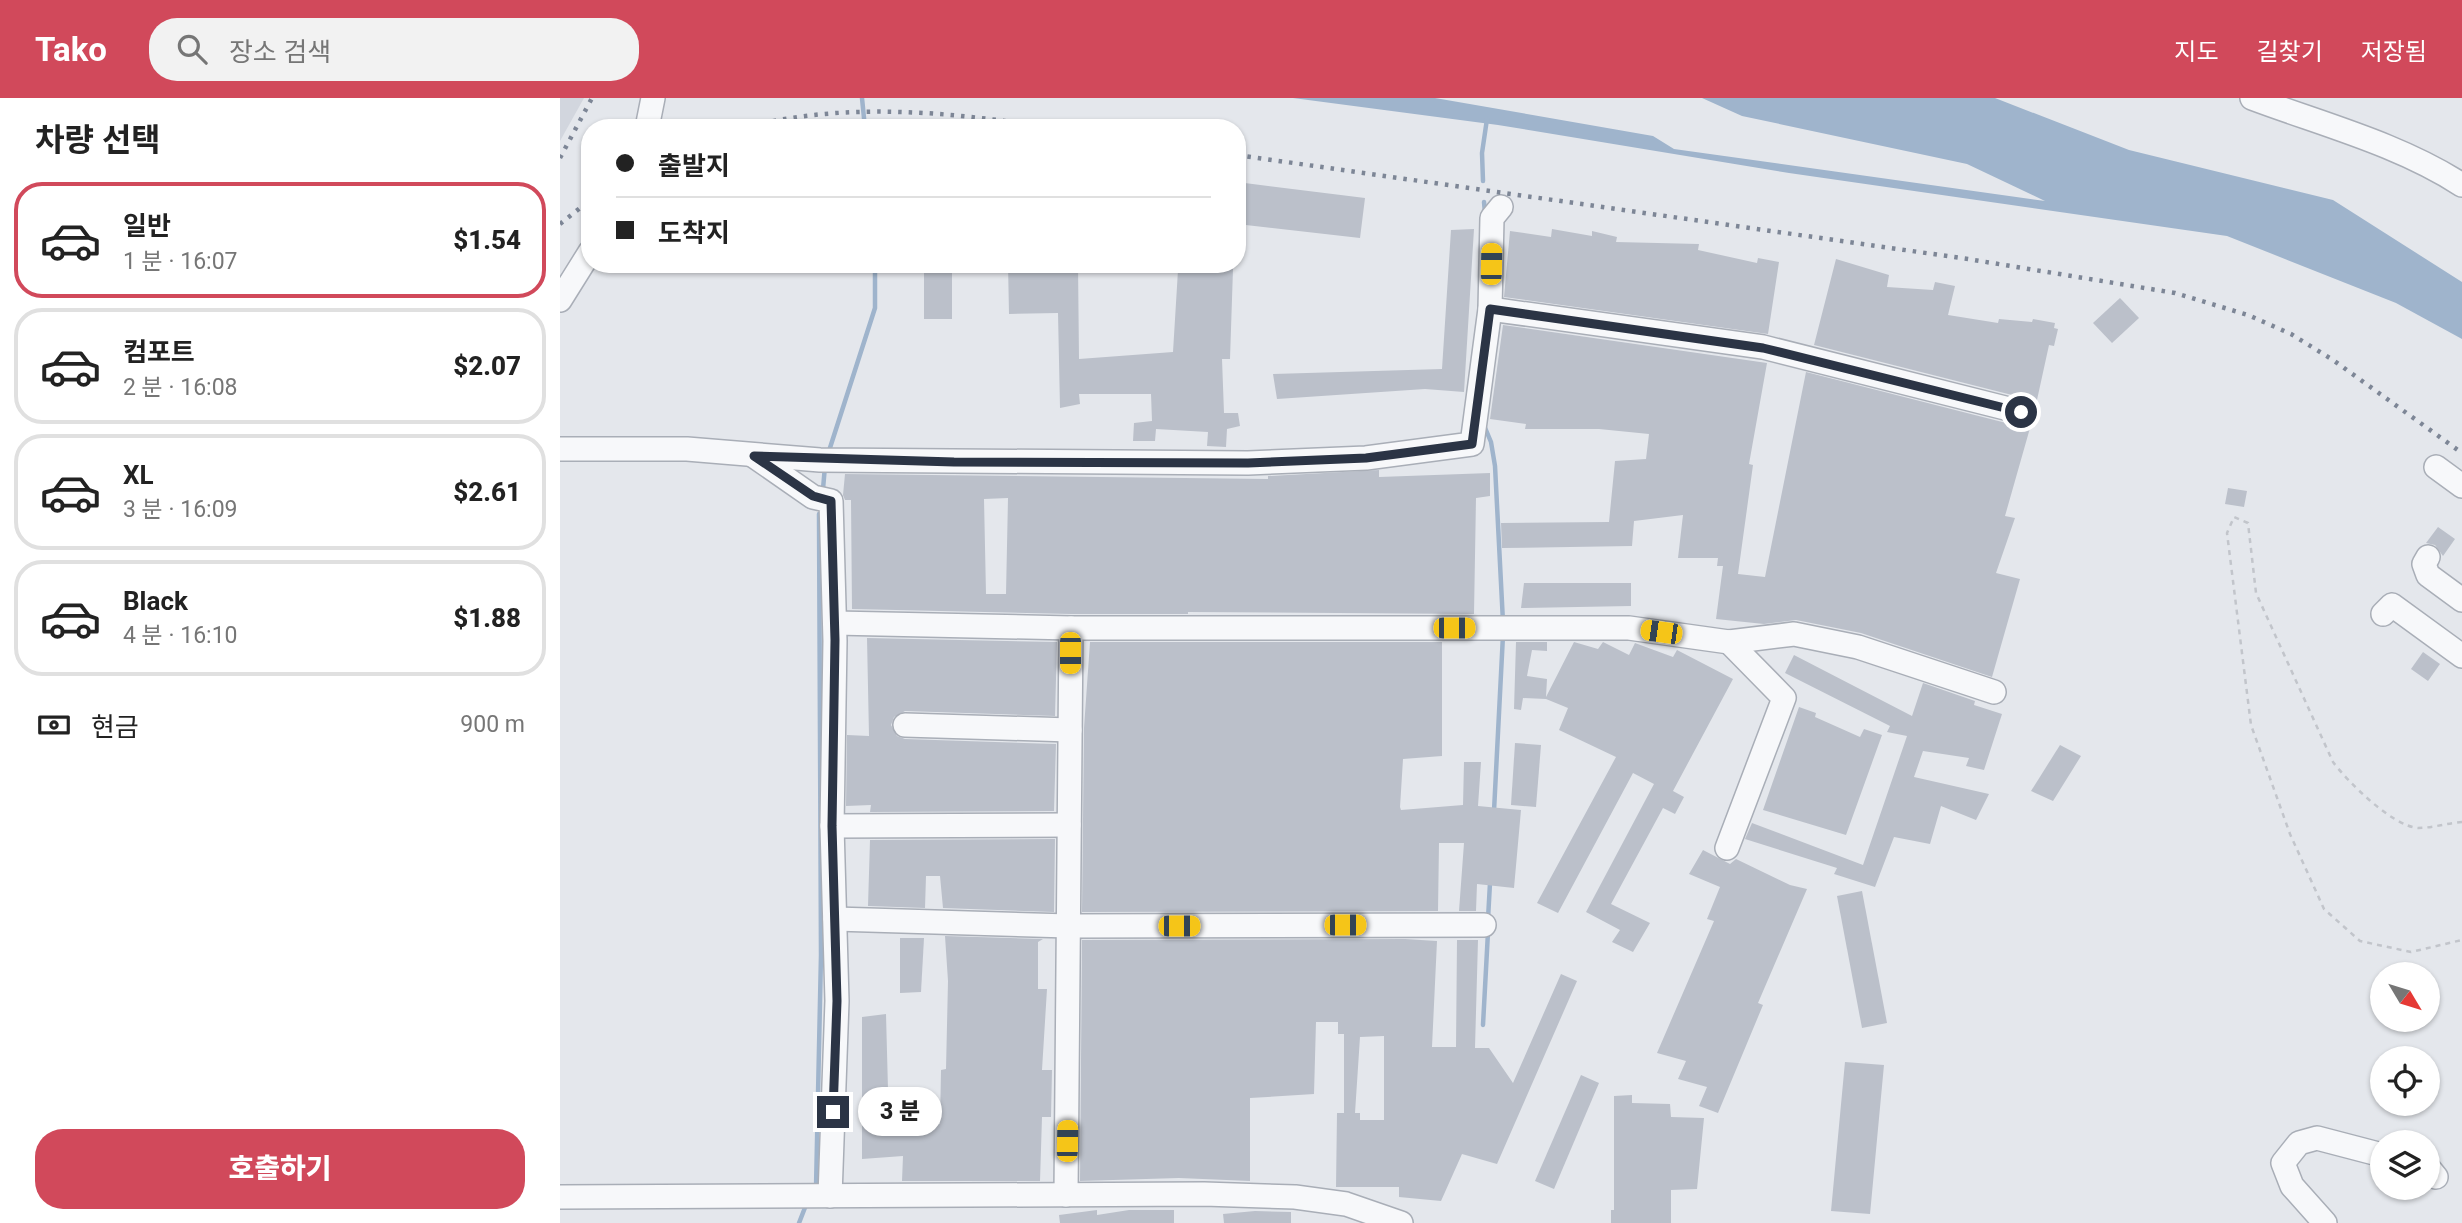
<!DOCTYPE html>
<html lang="ko">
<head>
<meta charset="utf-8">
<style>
  :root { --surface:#fff; --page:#f2f2f2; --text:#222; --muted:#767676; --line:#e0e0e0; --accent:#d1495b }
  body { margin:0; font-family:Roboto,"Noto Sans KR",sans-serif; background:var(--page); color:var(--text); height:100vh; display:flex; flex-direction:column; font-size:26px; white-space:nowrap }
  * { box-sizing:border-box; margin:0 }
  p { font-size:23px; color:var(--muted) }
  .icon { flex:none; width:38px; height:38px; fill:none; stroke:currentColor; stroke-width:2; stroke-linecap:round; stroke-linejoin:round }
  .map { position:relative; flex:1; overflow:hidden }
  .details { display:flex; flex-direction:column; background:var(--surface); width:560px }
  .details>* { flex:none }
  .banner { position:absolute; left:21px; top:21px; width:665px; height:154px; border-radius:28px; box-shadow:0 2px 5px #0004; display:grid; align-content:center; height:154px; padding:0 35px; background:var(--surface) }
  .needle { width:46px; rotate:128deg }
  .controls { position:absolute; left:1810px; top:864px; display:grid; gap:14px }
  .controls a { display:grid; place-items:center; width:70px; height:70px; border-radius:50%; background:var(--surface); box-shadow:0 2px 5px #0004; font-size:35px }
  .end { position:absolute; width:32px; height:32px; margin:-16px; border:9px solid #2b3445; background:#fff; box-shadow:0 0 0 4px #fff }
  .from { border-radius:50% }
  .bubble { position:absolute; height:49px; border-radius:24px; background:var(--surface); box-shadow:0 2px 5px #0004; font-size:23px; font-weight:800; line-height:49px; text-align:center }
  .car { position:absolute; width:21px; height:42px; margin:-21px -10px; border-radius:9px; box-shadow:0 0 5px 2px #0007; background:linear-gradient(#f5c518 24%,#345 0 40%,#f5c518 0 76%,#345 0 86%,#f5c518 0) }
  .banner b { display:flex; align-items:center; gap:24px; height:66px; font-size:26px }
  .banner b+b { border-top:2px solid var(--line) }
  .banner i { width:18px; height:18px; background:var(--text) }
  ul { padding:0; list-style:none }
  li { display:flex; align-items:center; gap:21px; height:116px; margin:0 14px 10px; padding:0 21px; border:4px solid var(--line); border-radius:28px }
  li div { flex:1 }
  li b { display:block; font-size:26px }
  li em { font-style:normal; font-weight:800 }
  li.on { border-color:var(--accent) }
  li>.icon { width:63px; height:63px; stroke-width:1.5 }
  h2 { padding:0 35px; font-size:32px; line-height:84px }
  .pay { display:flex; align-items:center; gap:18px; height:77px; padding:0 35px; font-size:26px }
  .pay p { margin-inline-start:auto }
  .cta { display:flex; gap:14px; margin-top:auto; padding:14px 35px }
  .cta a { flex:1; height:80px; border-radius:28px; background:var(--accent); color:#fff; font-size:28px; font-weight:800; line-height:80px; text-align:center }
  header { display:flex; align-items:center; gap:42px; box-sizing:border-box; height:98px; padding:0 35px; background:var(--accent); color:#fff }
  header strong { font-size:33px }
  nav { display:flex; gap:38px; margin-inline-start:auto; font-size:24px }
  .search { width:490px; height:63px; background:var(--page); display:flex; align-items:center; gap:18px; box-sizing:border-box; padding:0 24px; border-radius:28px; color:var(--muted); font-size:26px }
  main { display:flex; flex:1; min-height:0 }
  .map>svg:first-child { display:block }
</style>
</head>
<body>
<header>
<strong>Tako</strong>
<div class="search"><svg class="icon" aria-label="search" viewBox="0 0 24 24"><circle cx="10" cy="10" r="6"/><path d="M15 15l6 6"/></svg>장소 검색</div>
<nav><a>지도</a><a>길찾기</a><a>저장됨</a></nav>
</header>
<main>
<section class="details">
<h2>차량 선택</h2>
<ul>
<li class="on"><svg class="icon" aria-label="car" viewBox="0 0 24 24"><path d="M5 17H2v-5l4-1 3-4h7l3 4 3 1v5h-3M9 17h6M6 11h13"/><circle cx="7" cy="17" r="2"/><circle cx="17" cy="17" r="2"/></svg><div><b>일반</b><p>1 분 · 16:07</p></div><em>$1.54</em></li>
<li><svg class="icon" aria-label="car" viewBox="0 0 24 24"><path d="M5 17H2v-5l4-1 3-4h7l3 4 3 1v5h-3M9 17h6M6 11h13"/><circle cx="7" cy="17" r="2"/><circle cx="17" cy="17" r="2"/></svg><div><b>컴포트</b><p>2 분 · 16:08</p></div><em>$2.07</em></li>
<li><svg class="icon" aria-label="car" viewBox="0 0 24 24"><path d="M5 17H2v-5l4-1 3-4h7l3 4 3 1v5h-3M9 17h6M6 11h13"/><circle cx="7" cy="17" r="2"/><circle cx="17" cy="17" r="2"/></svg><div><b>XL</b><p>3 분 · 16:09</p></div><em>$2.61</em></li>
<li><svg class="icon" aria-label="car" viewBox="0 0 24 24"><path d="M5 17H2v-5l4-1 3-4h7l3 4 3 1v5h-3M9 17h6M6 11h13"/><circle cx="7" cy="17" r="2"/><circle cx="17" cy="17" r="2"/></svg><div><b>Black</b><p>4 분 · 16:10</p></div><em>$1.88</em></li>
</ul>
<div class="pay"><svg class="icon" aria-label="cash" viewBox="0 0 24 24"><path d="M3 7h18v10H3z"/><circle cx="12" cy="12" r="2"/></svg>현금<p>900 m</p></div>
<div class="cta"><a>호출하기</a></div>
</section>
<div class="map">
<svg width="1902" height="1125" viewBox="0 0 1902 1125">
  <rect width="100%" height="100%" fill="#e4e7ec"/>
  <!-- built -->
  <path fill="#d2d6de" d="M0,0h24l-24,43z"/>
  <!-- water -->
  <path fill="#9fb4cc" d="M733,0h142l218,38 21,13 371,52 -78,-37 -225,-48 -40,-18h293l134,52 204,50 129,82v57l-66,-36 -169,-67 -438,-63 -291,-48z"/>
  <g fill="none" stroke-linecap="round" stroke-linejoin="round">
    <!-- stream -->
    <g stroke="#9fb4cc" stroke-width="4.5">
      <path d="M302,0l3,30"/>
      <path d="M923,83l-1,-28 5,-34"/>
      <path d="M924,104l1,11"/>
      <path d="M923,325l8,19 4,24 8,156"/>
      <path d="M268,356l47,-146v-44"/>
      <path d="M263,391l2,-23"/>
      <path d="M934,713l9,-176"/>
      <path d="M928,821l2,-36"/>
      <path d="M923,927l5,-93"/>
      <path d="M256,1090l5,-233 -2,-441"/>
      <path d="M239,1125l7,-18"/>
    </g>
  </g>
  <!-- building -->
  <g fill="#bbc0ca" fill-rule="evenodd">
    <path d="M677,84l128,16 -5,40 -123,-14z"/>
    <path d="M914,131l-10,163 -39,-3 -148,10 -4,-25 169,-5 9,-139z"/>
    <path d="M992,131l40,7v-5l25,6 -1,5 83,2 -1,6 59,13 1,-5 21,4 -11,72 -264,-37 6,-66 41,6z"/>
    <path d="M1276,161l53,16 -2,12 46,3 2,-8 20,4 -7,29 50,8 1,-4 33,3 1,-3 22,4 -1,5 4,1 -4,17 -5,-1 -14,64 -11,-11 -210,-53z"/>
    <rect x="364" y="166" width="28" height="55"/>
    <path d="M448,166h70l1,95 94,-7 5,-82 55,-1 -3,90h-8l2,54h14l2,13 -13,3 -1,18 -19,-1 1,-14 -52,-3 -1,12h-22l1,-18 18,-2 -1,-27h-72l1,10 -20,4 -2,-95 -49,1z"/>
    <path d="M1560,200l19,20 -27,25 -19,-20z"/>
    <path d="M943,227l264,38 -18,101 4,1 -15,109 27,3 41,-205 212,54 14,-5 -27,95 10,2 -19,55 24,6 -28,98 -131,-44 -65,-13 -32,4 -48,-5 7,-53h-6l1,-8h-40l5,-43 -49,6 -2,25 -130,2 -1,-25 108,-1 6,-61 31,-2 3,-25 -50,-5h-74l1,-5 -36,-5z"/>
    <path d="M819,372v7l111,-4v23l-14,2 -2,116 -286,-2v2h-117l-219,-5 -1,-109h-6l-2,-5 2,-21 423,5v-3zM448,400l-2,96h-20l-2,-95z"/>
    <path d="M1668,390l19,3 -3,16 -19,-3z"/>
    <path d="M1878,429l17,12 -12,17 -8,-11 -9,-2z"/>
    <path d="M964,485h107v23l-110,2z"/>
    <path d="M307,540l190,4 -2,74 -150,-5 -11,6 -3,8 6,11 8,3 151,5 -2,67 -184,1 1,-7 -25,1 1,-71 22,1z"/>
    <path d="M530,544h352v114l-39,3 -3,48 1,3 62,-5 1,-43h17l-3,44 43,4 -7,78 -37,-4 -1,27h-17l5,-68h-25l-1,68 -356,1 2,-184z"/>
    <path d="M956,544h31v9l-15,-1 -5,26 20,3 -1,18 28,-55 24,7 5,-7 26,13 6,-12 38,14 4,-7 56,29 -60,112 11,6 -9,17 -12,-6 -52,96 39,19 -17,29 -21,-10 8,-12 -34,-18 68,-128 -21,-11 -75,140 -21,-10 79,-146 -57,-27 9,-22 -22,-9 -23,-1 -2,12 -7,-1z"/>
    <path d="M1863,554l17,12 -12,17 -17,-12z"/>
    <path d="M1234,557l118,61 11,-33 52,18 -1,4 28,9 -18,56 -18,-4 3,-8 -46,-7 -9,26 75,17 -13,26 -35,-14 -11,38 -36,-7 -19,50 -41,-13 3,-6 -92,-29 7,-16 111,42 44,-129 -20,-4 3,-6 -105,-53z"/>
    <path d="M1239,609l17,6 -1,4 45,20 4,-8 18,6 -36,100 -83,-25z"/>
    <path d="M955,645l26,2 -5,62 -25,-2z"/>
    <path d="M1500,647l21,11 -28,45 -22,-10z"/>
    <path d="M495,741l-1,73 -111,-4 -3,-32h-14l-1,32 -57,-2 2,-66z"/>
    <path d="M1143,752l27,14 6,-5 54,26 17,4 -49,114 5,2 -45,108 -19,-7 8,-19 -29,-8 8,-18 -29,-8 57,-132 -7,-2 13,-32 -31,-13z"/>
    <path d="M1302,793l25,132 -25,5 -25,-132z"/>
    <path d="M385,838l98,3 -5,3v47h9l-5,81h10l-1,47h-9l-2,64h-138l1,-25 -41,3v-142l24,-3 3,113 51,-3 1,-54 5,-1 2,-88z"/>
    <path d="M340,840h24l-3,54 -21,1z"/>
    <path d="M845,841l32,2 -5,106h24l1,-107h21l-3,108h14l24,35 48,-109 16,7 -80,183 -35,-10 -21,47 -42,-4v-10h-63l1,-74h7v-79h-6v-12h-22l-2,72 -64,4v83l-71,-3 -99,3 2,-241zM824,938v84h-24v-7h-5l5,-76z"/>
    <path d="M1285,964l39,3 -14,149 -39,-3z"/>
    <path d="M1021,977l18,8 -45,106 -19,-8z"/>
    <path d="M1072,997v8l38,1 1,13 33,1 -7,71 -26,1v33h-60v-13h3v-114z"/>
    <path d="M537,1112v5l32,-5h45v13h-114l-1,-8z"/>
    <path d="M695,1113l36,1v11h-67l-1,-9z"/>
  </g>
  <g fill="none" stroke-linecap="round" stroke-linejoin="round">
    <defs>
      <g id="minor">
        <path d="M1692,0c69,26 147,46 210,87"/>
        <path d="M87,30l6,-30"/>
        <path d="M0,202l30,-48"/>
        <path d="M930,211l273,38 258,65"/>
        <path d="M0,351h127l133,11 428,3 118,-5 106,-14 18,-135 2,-91 9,-11"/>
        <path d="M194,358l59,41 18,4 4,140 -3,185 5,175 -7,195"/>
        <path d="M1876,369l26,19"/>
        <path d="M1868,459l-4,7 4,11 34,25"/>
        <path d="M1823,516l9,-9 70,51"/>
        <path d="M275,525l236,5h558l100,14 65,-8 64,13 136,45"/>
        <path d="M345,627l165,5"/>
        <path d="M272,728l237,-1"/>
        <path d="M1167,750l57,-150 -55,-56"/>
        <path d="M275,821l234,7 415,-1"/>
        <path d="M1867,1068l9,11"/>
        <path d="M506,1097l5,-567"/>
        <path d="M0,1099l644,-3 91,3 51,7 55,19"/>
        <path d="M1765,1125l-33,-37 -9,-23 16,-20 18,-5 65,17"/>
      </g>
    </defs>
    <!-- minor casing -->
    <use href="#minor" stroke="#a9aeb7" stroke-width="26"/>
    <!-- path -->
    <path stroke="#c2c5cb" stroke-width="2.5" stroke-dasharray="5 5" stroke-linecap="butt" d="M1902,724c-14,1 -30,6 -44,6 -26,-2 -70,-46 -85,-66l-77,-169 -8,-70 -14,-6 -7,16 24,192 39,109 34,75 36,32 51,11 51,-12"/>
    <!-- minor -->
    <use href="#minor" stroke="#f7f8fa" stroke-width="23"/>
    <!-- rail -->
    <g stroke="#7d8696" stroke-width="4.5" stroke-dasharray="3.5 7" stroke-linecap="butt">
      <path d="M182,30c105,-27 207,-16 312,0"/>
      <path d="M677,57l731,104 207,34 73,22 43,19 42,26 129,93"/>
      <path d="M0,60l32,-60"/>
      <path d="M0,126l30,-24"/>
    </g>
  </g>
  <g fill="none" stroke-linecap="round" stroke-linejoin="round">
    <!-- route -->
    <path stroke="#2b3445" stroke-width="9" d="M273,1014l4,-111 -5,-175 3,-186 -4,-139 -18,-5 -59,-40 200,6 294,1 118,-5 106,-14 18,-135 273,39 258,64"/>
  </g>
</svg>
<div class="controls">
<a><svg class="needle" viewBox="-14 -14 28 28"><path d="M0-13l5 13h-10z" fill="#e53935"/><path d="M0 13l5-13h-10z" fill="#767676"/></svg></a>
<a><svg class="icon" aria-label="locate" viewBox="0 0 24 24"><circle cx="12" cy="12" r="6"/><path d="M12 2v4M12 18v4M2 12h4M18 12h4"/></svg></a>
<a><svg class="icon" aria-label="layers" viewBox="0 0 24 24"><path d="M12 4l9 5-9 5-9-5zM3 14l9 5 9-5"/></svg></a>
</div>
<i class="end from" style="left:1461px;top:314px"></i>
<i class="end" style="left:273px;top:1014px"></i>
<div class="bubble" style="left:298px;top:989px;width:84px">3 분</div>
<i class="car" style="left:931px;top:166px;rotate:1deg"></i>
<i class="car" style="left:894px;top:530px;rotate:90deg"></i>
<i class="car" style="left:1101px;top:534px;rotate:278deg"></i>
<i class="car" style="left:510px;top:555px;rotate:180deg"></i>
<i class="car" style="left:785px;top:827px;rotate:90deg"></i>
<i class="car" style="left:619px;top:828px;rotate:90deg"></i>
<i class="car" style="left:507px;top:1043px;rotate:1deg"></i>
<div class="banner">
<b><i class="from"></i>출발지</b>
<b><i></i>도착지</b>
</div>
</div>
</main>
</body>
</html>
